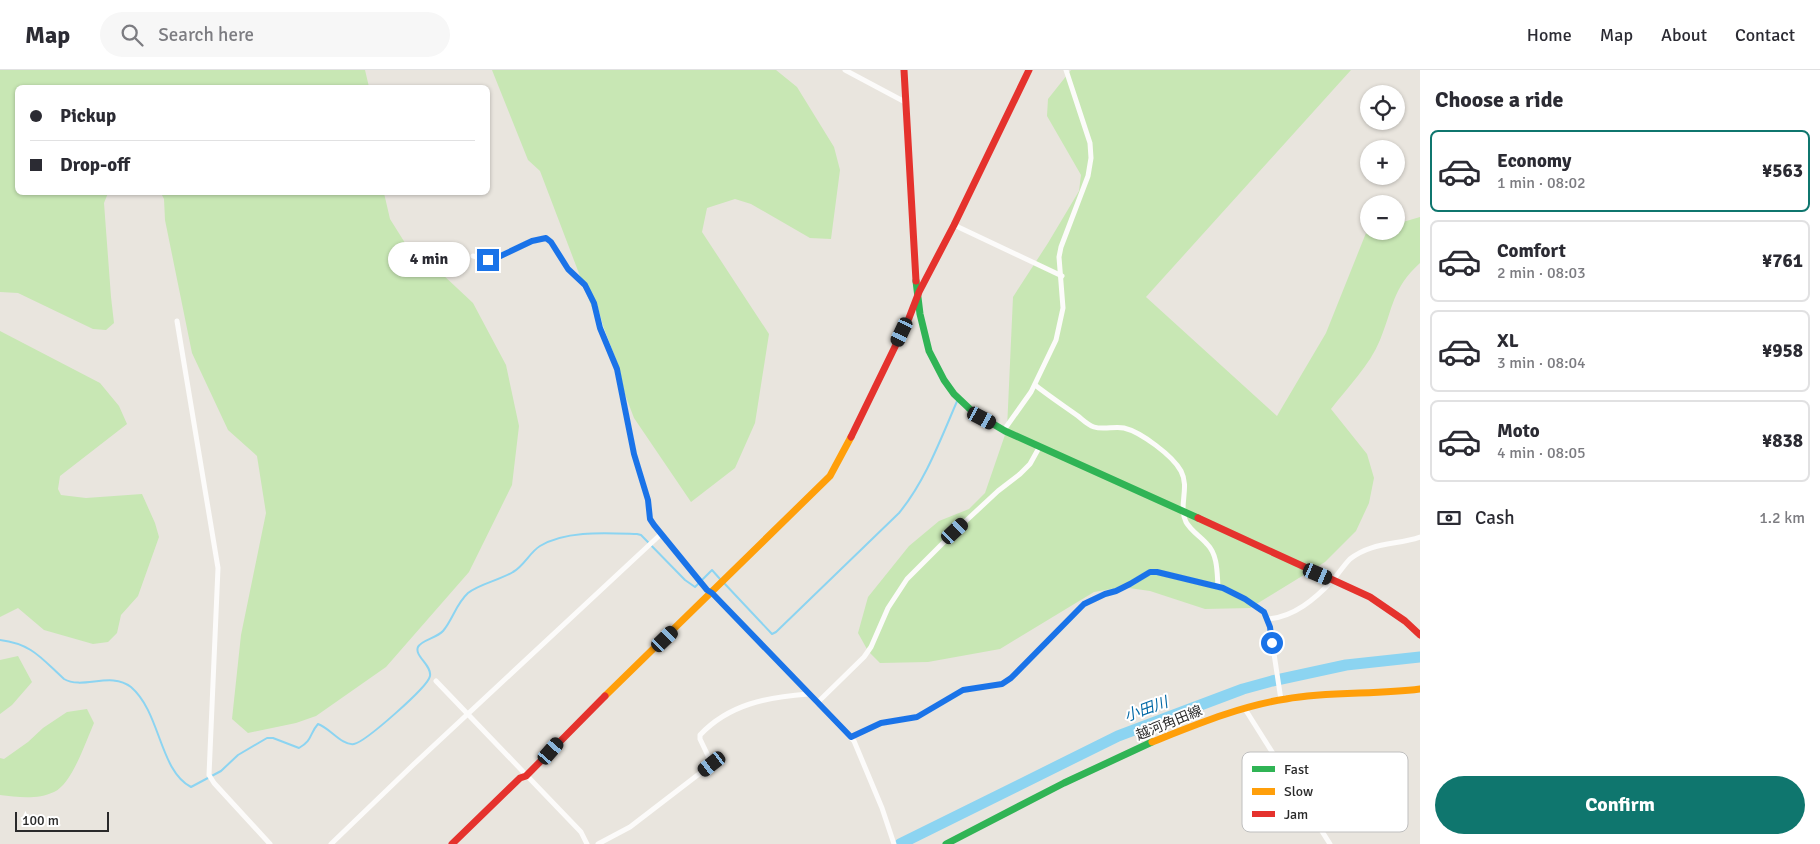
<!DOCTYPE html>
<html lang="en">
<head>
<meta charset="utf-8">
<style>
  :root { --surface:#fff; --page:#f7f7f7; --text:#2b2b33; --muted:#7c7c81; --line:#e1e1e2; --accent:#0f766e }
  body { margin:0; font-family:Signika,"Noto Sans JP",sans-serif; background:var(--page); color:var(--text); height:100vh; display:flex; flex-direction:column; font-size:19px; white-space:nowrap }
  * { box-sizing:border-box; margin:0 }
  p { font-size:16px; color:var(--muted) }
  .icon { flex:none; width:28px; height:28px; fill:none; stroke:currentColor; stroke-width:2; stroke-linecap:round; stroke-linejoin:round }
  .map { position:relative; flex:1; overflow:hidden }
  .sheet { display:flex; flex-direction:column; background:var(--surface); width:400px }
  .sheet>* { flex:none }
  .hud { position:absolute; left:15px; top:15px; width:475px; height:110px; border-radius:8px; box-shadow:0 1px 4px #0004; display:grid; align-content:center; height:110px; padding:0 15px; background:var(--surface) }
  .tools { position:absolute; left:1360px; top:15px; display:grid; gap:10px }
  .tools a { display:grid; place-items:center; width:45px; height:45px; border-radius:50%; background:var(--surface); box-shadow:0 1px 4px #0004; font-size:25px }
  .scale { position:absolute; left:15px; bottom:12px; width:94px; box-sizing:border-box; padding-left:5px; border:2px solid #2a2a2a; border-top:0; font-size:14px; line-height:18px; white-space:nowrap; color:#2a2a2a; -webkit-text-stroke:4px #fff; paint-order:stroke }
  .end { position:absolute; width:22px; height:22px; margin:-11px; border:6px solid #1a73e8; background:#fff; box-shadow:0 0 0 2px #fff }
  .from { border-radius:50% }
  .bubble { position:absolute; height:35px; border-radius:18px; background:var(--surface); box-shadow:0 1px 4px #0004; font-size:16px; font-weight:700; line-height:35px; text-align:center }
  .car { position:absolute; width:15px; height:30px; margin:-15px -8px; border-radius:6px; box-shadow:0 0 4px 1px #0007; background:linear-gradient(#222 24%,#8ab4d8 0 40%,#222 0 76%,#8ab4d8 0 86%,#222 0) }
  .hud b { display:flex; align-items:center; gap:18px; height:48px; font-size:19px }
  .hud b+b { border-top:1px solid var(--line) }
  .hud i { width:12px; height:12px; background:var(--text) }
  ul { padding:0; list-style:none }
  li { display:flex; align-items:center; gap:15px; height:82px; margin:0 10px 8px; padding:0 5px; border:2px solid var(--line); border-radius:8px }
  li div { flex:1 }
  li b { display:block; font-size:19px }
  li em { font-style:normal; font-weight:700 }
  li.selected { border-color:var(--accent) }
  li>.icon { width:45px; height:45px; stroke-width:1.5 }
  h2 { padding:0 15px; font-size:22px; line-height:60px }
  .pay { display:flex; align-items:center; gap:12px; height:55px; padding:0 15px; font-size:19px }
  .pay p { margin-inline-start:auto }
  .cta { display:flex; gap:10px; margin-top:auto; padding:10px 15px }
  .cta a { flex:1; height:58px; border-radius:30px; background:var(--accent); color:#fff; font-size:20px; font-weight:700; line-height:58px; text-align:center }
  header { display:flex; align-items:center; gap:30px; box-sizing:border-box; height:70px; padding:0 25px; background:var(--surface); border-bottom:1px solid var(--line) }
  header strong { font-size:24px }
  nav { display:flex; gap:28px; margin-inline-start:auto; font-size:18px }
  .search { width:350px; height:45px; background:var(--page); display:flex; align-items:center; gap:12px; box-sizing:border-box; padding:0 18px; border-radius:28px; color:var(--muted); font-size:19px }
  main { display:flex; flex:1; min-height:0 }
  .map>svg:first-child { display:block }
</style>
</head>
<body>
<header>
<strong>Map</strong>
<div class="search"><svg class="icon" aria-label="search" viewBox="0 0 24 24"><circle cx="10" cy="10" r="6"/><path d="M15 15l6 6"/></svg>Search here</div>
<nav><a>Home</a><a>Map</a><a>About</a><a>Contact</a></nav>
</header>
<main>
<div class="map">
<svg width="1420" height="774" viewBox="0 0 1420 774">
  <rect width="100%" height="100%" fill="#e9e5de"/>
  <!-- green -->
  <g fill="#c8e7b4">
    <path d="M0,0h365l4,17 -351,1v104l90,1 -4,10 7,94 3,26 -8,7 -13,-1 -75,-36 -18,-1z"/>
    <path d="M492,0h284l21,17 37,60 6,23 -9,69 -21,-1 -59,-34 -16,-5 -28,9 -5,24 67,102 -14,89 -20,45 -44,34 -57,-84 -94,-247 -12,-11z"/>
    <path d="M1071,0h280l-205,227 131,119 49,-83 40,-100 30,-2v-7l24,-7v46c-28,25 -27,46 -40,77 -10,25 -33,48 -49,69l36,45 7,24 -5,25 -13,28 -31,31 -75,46 -45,1 -55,-18 -28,-4 -28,5 -94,57 -72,13 -48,1 -12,-12 -10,-18 10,-36 41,-51 30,-25 30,-12 16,-16 22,-64 6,-132 35,-54 31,-52 2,-16 -34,-59 1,-17z"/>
    <path d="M161,123h223l6,26 27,43 24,11 32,30 33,62 13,61 -7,59 -43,87 -83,95 -70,49 -20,7 -48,10 -16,-14 9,-84 25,-122 -9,-57 -29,-26 -36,-77 -27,-133 -1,-21z"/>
    <path d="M0,261l100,52 19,23 8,18 -67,52 -2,13 3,6 25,3 56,-4 13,29 4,14 -21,59 -17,19 -4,18 -9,9 -15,2 -49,-14 -26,-22 -18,9z"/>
    <path d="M18,586l14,26 -20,23 -12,9v-54z"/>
    <path d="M87,639l7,14c-8,18 -22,61 -40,69 -17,8 -37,5 -54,3v-37l4,1 24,-17 15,-14 24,-16z"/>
  </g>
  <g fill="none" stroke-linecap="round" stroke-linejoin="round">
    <!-- stream -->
    <g stroke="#8cd4f1" stroke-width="2">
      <path d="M724,513l48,51 4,-2 123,-119c27,-33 42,-75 59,-114"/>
      <path d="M0,570c32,4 41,18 64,39 19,11 47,-8 67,8 30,26 28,83 60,100l30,-16 17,-16 29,-17h6l26,10c14,-8 10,-14 19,-24 12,4 24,22 36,20 11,-2 74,-57 76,-68 2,-11 -16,-20 -12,-29 3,-7 19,-9 25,-16 10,-12 13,-27 25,-38 11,-9 32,-13 45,-21 11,-6 17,-20 27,-26 26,-16 67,-13 97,-12l4,1 44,45 10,7 17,-17 8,9"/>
    </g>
    <!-- river -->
    <path stroke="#8cd4f1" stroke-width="11" d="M900,774l218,-108 125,-47 29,-8 74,-16 74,-8"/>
    <!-- street -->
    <g stroke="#fcfbfa" stroke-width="5">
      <path d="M845,0l60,32"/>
      <path d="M954,155l108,51"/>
      <path d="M473,186l18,4 41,-19 14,-3 5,4 17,27 17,16 9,18 7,25 16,41 17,85 14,46 2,19 4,6 53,65 5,3 142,148 28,67 12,36"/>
      <path d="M177,251l41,247 -9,207 5,8 56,61"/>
      <path d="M1035,315c14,11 29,21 43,31 5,4 10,9 16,11 9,3 21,-1 30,1 17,4 49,28 57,43 9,17 -3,34 5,51 5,9 14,14 21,22 11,11 10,29 11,43"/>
      <path d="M1004,360l27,-38 25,-52 7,-32 -4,-51 2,-10 27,-71 3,-18 -1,-15 -24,-73"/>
      <path d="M1268,549c26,-2 47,-20 65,-39 6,-7 11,-15 17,-21 21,-17 47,-14 70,-22"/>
      <path d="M436,611l145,151 6,12"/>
      <path d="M817,633l47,-46 7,-10 17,-39 19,-29 48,-48 43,-40 22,-17 10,-10 10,-18"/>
      <path d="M1245,639l85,135"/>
      <path d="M851,667l30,-14 36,-6 46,-27 39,-6 9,-6 73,-74 21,-10 11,-3 14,-7 20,-12h7l66,16 22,11 19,12 6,16 11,73"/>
      <path d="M331,774l82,-79 248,-231"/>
      <path d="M598,774l32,-17 82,-63 -12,-25v-4c29,-31 68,-38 108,-41"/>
    </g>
    <!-- fast -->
    <g stroke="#30b455" stroke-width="7">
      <path d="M916,211l4,33 9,37 15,29 10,14 19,18 32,19 193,87"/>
      <path d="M946,774l118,-61 88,-41"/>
    </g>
    <!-- slow -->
    <g stroke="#ff9f0a" stroke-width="7">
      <path d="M605,626l225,-220 21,-39"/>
      <path d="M1152,672c43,-17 88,-36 134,-43 44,-8 90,-4 134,-10"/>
    </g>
    <!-- jam -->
    <g stroke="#e5322d" stroke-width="7">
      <path d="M904,0l12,211"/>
      <path d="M851,367l58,-119 10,-26 35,-67 75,-155"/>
      <path d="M1198,448l172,79 35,24 15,14"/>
      <path d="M452,774l68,-66 6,-2 79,-80"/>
    </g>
  </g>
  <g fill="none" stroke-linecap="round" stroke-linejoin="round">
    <!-- route -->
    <path stroke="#1a73e8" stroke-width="6" d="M488,190h4l40,-19 14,-3 5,4 17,27 17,16 9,18 6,25 17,41 17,85 14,46 2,19 4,6 53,65 5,3 139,144 30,-14 36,-6 46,-27 39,-6 9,-6 73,-74 21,-10 11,-3 14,-7 20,-12h7l66,16 22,11 19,13 6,15 2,16"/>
  </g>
  <g text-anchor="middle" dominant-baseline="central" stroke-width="4" stroke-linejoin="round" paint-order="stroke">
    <!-- street labels -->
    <g font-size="14" fill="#2a2a2a" stroke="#fff">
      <text transform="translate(1169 653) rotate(-22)">越河角田線</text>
    </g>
    <!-- water labels -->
    <g font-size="15" font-style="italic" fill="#0269a6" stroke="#fff">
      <text transform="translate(1146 639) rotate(-20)">小田川</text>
    </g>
  </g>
  <!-- legend -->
  <rect x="1242" y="682" width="166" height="80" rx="8" fill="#fff" stroke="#bfbfbf" stroke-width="1"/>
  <rect x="1252" y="696" width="23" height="6" fill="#30b455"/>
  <rect x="1252" y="718" width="23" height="7" fill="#ff9f0a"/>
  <rect x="1252" y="741" width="23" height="6" fill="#e5322d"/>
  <g font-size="14" fill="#2a2a2a">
    <text x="1284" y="704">Fast</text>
    <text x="1284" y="726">Slow</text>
    <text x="1284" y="749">Jam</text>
  </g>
</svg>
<div class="tools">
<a><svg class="icon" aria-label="locate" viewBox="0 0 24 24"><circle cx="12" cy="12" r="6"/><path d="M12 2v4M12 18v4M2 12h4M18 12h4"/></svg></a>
<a>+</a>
<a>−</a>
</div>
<div class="scale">100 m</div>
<i class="end from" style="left:1272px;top:573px"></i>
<i class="end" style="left:488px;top:190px"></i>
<div class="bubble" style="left:388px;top:172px;width:82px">4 min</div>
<i class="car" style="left:902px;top:262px;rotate:205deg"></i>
<i class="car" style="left:982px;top:348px;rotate:118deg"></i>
<i class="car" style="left:955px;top:461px;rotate:47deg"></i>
<i class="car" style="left:1318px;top:504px;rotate:113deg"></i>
<i class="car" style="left:665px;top:569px;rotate:46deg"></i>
<i class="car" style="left:551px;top:681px;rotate:41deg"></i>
<i class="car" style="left:712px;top:694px;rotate:232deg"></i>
<div class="hud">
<b><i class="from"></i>Pickup</b>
<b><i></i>Drop-off</b>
</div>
</div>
<section class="sheet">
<h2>Choose a ride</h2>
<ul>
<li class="selected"><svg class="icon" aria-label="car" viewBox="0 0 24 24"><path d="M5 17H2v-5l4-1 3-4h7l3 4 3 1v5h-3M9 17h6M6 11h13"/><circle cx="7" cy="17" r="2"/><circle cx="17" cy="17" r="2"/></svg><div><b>Economy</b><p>1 min · 08:02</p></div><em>¥563</em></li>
<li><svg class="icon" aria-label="car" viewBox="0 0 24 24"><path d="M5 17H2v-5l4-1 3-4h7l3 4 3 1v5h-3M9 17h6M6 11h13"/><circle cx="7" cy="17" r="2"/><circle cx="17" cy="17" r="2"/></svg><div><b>Comfort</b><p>2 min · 08:03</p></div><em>¥761</em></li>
<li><svg class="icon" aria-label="car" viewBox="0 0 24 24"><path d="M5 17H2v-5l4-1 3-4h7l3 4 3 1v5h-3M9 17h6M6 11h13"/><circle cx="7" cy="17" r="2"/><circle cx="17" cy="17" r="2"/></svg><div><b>XL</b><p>3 min · 08:04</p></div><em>¥958</em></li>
<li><svg class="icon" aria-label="car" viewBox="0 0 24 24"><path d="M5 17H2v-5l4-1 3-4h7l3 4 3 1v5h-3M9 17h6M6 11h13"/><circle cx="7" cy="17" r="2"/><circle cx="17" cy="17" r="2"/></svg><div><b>Moto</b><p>4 min · 08:05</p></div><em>¥838</em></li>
</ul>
<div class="pay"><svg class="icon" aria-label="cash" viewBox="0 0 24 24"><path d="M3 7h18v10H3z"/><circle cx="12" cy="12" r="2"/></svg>Cash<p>1.2 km</p></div>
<div class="cta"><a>Confirm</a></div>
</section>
</main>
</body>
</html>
